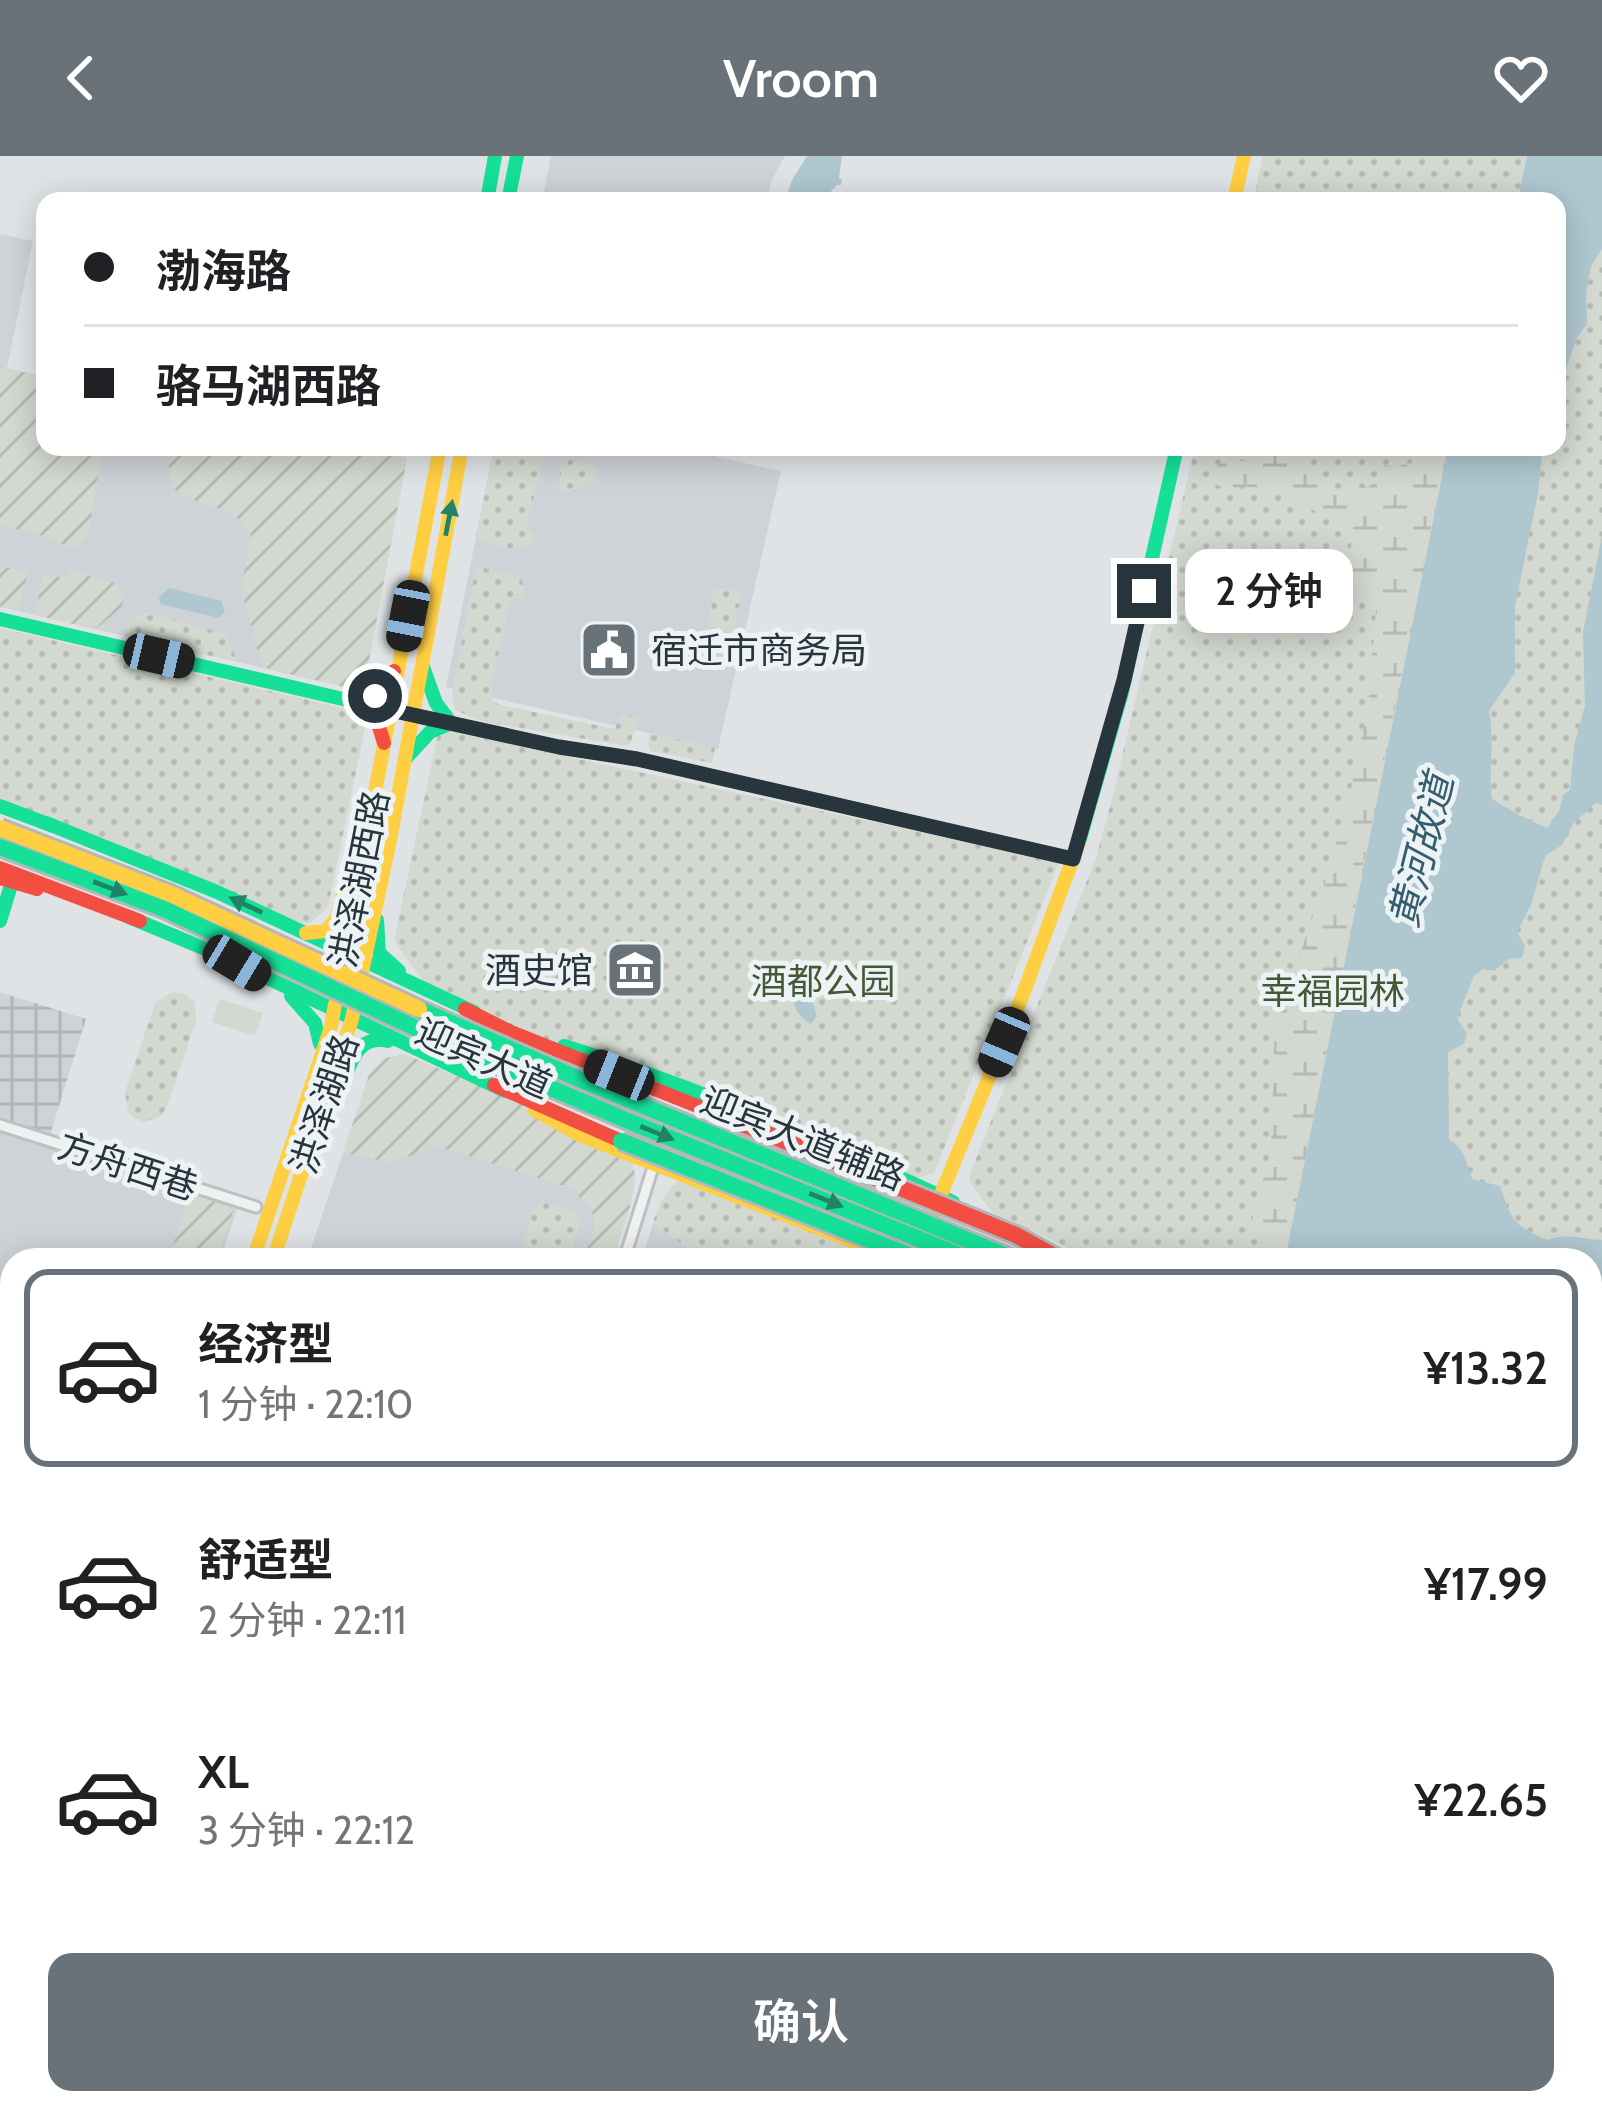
<!DOCTYPE html>
<html lang="zh">
<head>
<meta charset="utf-8">
<style>
  :root { --surface:#fff; --page:#f6f6f6; --text:#202124; --muted:#757577; --line:#e0e0e0; --accent:#687278 }
  body { margin:0; font-family:Cabin,"Noto Sans SC",sans-serif; background:var(--page); color:var(--text); height:100vh; display:flex; flex-direction:column; font-size:45px; white-space:nowrap }
  * { box-sizing:border-box; margin:0 }
  p { font-size:39px; color:var(--muted) }
  .icon { flex:none; width:66px; height:66px; fill:none; stroke:currentColor; stroke-width:2; stroke-linecap:round; stroke-linejoin:round }
  .map { position:relative; flex:1; overflow:hidden }
  .side { position:absolute; left:0px; top:1092px; width:1602px; height:867px; display:flex; flex-direction:column; background:var(--surface); border-radius:36px 36px 0 0; box-shadow:0 6px 30px #0003 }
  .side>* { flex:none }
  .top-card { position:absolute; left:36px; top:36px; width:1530px; height:264px; border-radius:24px; box-shadow:0 6px 30px #0003; display:grid; align-content:center; height:264px; padding:0 48px; background:var(--surface) }
  .end { position:absolute; width:54px; height:54px; margin:-27px; border:15px solid #28353d; background:#fff; box-shadow:0 0 0 6px #fff }
  .from { border-radius:50% }
  .bubble { position:absolute; height:84px; border-radius:24px; background:var(--surface); box-shadow:0 6px 30px #0003; font-size:39px; font-weight:600; line-height:84px; text-align:center }
  .car { position:absolute; width:36px; height:72px; margin:-36px -18px; border-radius:15px; box-shadow:0 0 9px 3px #0007; background:linear-gradient(#222 24%,#8ab4d8 0 40%,#222 0 76%,#8ab4d8 0 86%,#222 0) }
  .top-card b { display:flex; align-items:center; gap:42px; height:114px; font-size:45px }
  .top-card b+b { border-top:3px solid var(--line) }
  .top-card i { width:30px; height:30px; background:var(--text) }
  ul { padding:21px 0 0; list-style:none }
  li { display:flex; align-items:center; gap:36px; height:198px; margin:0 24px 18px; padding:0 24px; border:6px solid transparent; border-radius:24px }
  li div { flex:1 }
  li b { display:block; font-size:45px }
  li em { font-style:normal; font-weight:600 }
  li.active { border-color:var(--accent) }
  li>.icon { width:108px; height:108px; stroke-width:1.5 }
  .primary-button { display:flex; gap:24px; margin-top:auto; padding:24px 48px }
  .primary-button a { flex:1; height:138px; border-radius:24px; background:var(--accent); color:#fff; font-size:48px; font-weight:600; line-height:138px; text-align:center }
  header { display:flex; justify-content:space-between; align-items:center; height:156px; padding:0 48px; background:var(--accent); color:#fff; font-size:54px; font-weight:600 }
  .map>svg:first-child { display:block }
</style>
</head>
<body>
<header><svg class="icon" aria-label="back" viewBox="0 0 24 24"><path d="M15 5l-7 7 7 7"/></svg>Vroom<svg class="icon" aria-label="heart" viewBox="0 0 24 24"><path d="M12 20l-8-8c-3-5 5-10 8-4 3-6 11-1 8 4z"/></svg></header>
<div class="map">
<svg width="1602" height="1958" viewBox="0 0 1602 1958">
  <defs>
    <pattern id="industrial-grid" width="8" height="8" patternUnits="userSpaceOnUse" patternTransform="scale(3)"><rect width="8" height="8" fill="#ced3d8"/><path d="M0 4h8M4 0v8" fill="none" stroke="#b1b6ba"/></pattern>
    <pattern id="grass-dots" width="8" height="8" patternUnits="userSpaceOnUse" patternTransform="scale(3)"><rect width="8" height="8" fill="#d3d9d0"/><path d="M2 2h.1M6 6h.1" fill="none" stroke="#b5bbb4" stroke-width="1.8" stroke-linecap="round"/></pattern>
    <pattern id="wetland-marsh" width="20" height="14" patternUnits="userSpaceOnUse" patternTransform="scale(3)"><rect width="20" height="14" fill="#d3d9d0"/><path d="M1 5h8M5 5V1M11 12h8M15 12V8" fill="none" stroke="#b5bbb4"/></pattern>
    <pattern id="garden-furrows" width="10" height="10" patternUnits="userSpaceOnUse" patternTransform="scale(3)"><rect width="10" height="10" fill="#d3d9d0"/><path d="M-1 1l2-2M0 10L10 0M9 11l2-2" fill="none" stroke="#b5bbb4"/></pattern>
  </defs>
  <rect width="100%" height="100%" fill="#e0e3e5"/>
  <!-- built -->
  <g fill="#ced3d8">
    <path d="M551,0h234l-14,25 -4,20h-225z"/>
    <path d="M0,78l33,7 -26,127 38,9v70h312l50,11 -38,203 -5,13 -19,13 -345,-80z"/>
    <path d="M494,291h216l-1,8 72,16 -63,278 -272,-62z"/>
    <path d="M404,898l231,116 -1,20 -21,70h-306l62,-185 17,-17z"/>
    <path d="M0,964l241,77 -21,63h-208v179l-12,-4z"/>
    <path d="M653,1067l51,37h-62z"/>
    <path d="M494,1947h221l-2,11h-222z"/>
  </g>
  <!-- industrial -->
  <path fill="url(#industrial-grid)" d="M0,836l86,27 -36,116 -50,-16z"/>
  <!-- grass -->
  <g fill="url(#grass-dots)">
    <path d="M1263,0h339v1361l-12,-7v-250h-496l-102,-48 -23,-30 1,-8 126,-316 17,-63 82,-348h362v-246h-304z"/>
    <path d="M494,291h55l-5,10 -18,70 9,10v6c-17,12 -42,1 -59,-6z"/>
    <path d="M570,304l23,5 4,7 -2,10 -29,10 -7,-2 1,-22z"/>
    <path d="M476,410l44,11 4,9 -1,14 -12,-2 -21,93 3,10 7,4 115,24 5,-15 19,4 -9,26 -3,2 -143,-24 -29,-12 -3,-15z"/>
    <path d="M715,432l27,4 -9,41 -26,-7z"/>
    <path d="M147,457l80,21 9,24 -3,3 -107,-25 -2,-8 15,-13z"/>
    <path d="M0,472l368,86 -40,193 -18,16 -22,-1 -288,-118z"/>
    <path d="M439,573l620,133 -125,311 -41,12 -313,-121 -154,-79 -32,-44z"/>
    <path d="M650,577l65,15 -3,15 -62,-12 -2,-8z"/>
    <path d="M172,836l12,2 11,8 1,19 -29,86 -7,10 -16,5 -12,-5 -4,-6 -3,-19 30,-89z"/>
    <path d="M685,1021l202,78 1,5h-184l-51,-37c6,-21 13,-34 32,-46z"/>
    <path d="M543,1046c13,4 34,6 37,20l-11,38h-53l18,-52z"/>
    <path d="M1590,1441l12,6v344l-12,-3z"/>
    <path d="M735,1947h770l-3,11h-770z"/>
  </g>
  <!-- wetland -->
  <path fill="url(#wetland-marsh)" d="M1416,291h32l-27,128 -136,685h-22l-12,-35 20,-76 4,-126 50,-140 27,-99 16,-77 8,-97 -9,-14 -17,-11 -2,-27 5,-19c-29,-23 -63,-49 -101,-52 -15,-1 -24,4 -37,-3 -3,-11 -1,-16 7,-23h29l26,-7 12,3 22,12 24,26 7,1 9,-7 18,-2 16,-22 9,2 18,-4z"/>
  <!-- garden -->
  <g fill="url(#garden-furrows)">
    <path d="M0,211l45,10v70h58l-14,82 -4,11 -11,7 -19,-5 -7,-5 -48,-12z"/>
    <path d="M166,291h191l50,11 -38,202 -5,14 -19,13 -77,-18 -7,-6 -20,-74 10,-54 -18,-22 -35,-11 -26,-14z"/>
    <path d="M0,410l28,6 -10,38 -18,-3z"/>
    <path d="M74,413l5,1v3l35,10 10,9 -2,15 -24,20 -4,2 -59,-14 8,-39 6,-2 18,5 2,-7z"/>
    <path d="M404,898l208,87c7,7 15,13 20,22 10,22 -12,73 -19,97h-30c9,-26 22,-44 -4,-63l1,-6 -153,-48 -3,8 -34,12 -47,-11 26,-77 17,-17z"/>
    <path d="M192,1039l36,11 5,5 -16,49h-49l21,-62z"/>
    <path d="M0,1689l12,4v100l-8,26 -4,-1z"/>
  </g>
  <!-- pitch -->
  <g fill="#d3d9d0">
    <path d="M219,843l44,14 -8,23 -43,-14z"/>
    <path d="M1590,1524l12,7v260l-12,-3z"/>
    <path d="M587,1947h112l-3,11h-73z"/>
  </g>
  <!-- water -->
  <g fill="#afc7cf">
    <path d="M807,0h35l-3,22 3,2 -1,5h-4l-15,16h-37l7,-21z"/>
    <path d="M1527,0h75v93l-11,17 -5,28 1,30 -11,15 -19,58v-196h-39z"/>
    <path d="M1448,291h95l-5,46 -23,113v67l-26,38c6,30 -1,58 3,88l27,16 28,13 12,-17 4,-16 7,-5 4,-43 11,-42 -2,-73 19,-97v270l-6,-2 -23,21 -11,21 -17,11 -14,49 -14,27 8,14 -3,12 -13,1 -15,12 -11,-2 -9,7 -17,42 10,16 -3,10 -16,8 1,87c15,9 18,24 23,40l28,7c12,33 12,39 47,54 22,-8 33,-1 55,0v99l-12,-2v-77h-305z"/>
    <path d="M169,432l52,13 4,11 -6,6 -59,-14 -1,-7z"/>
    <path d="M803,813l8,1 5,14 -4,17 5,15 -6,8c-21,-10 -24,-39 -8,-55z"/>
    <path d="M1101,1947h143l-2,11h-143z"/>
  </g>
  <g fill="none" stroke-linecap="round" stroke-linejoin="round">
    <defs>
      <g id="street">
        <path d="M0,969l256,82"/>
        <path d="M624,1104l30,-96"/>
        <path d="M0,1273l12,4"/>
      </g>
    </defs>
    <!-- street casing -->
    <use href="#street" stroke="#bec1c3" stroke-width="15"/>
    <!-- street -->
    <use href="#street" stroke="#eff1f1" stroke-width="9"/>
    <!-- fast -->
    <g stroke="#16e098" stroke-width="14">
      <path d="M487,45l8,-45"/>
      <path d="M508,45l9,-45"/>
      <path d="M0,463l390,91 169,37 78,12 436,100"/>
      <path d="M406,602l24,-26 21,-9 -15,-20 -13,-36"/>
      <path d="M0,650l53,20"/>
      <path d="M46,667l171,69 257,120"/>
      <path d="M1079,686l43,-150 55,-245"/>
      <path d="M129,761l86,36 290,138"/>
      <path d="M377,764l2,33 20,18"/>
      <path d="M0,765l12,-39"/>
      <path d="M291,840l24,27 5,21"/>
      <path d="M564,890c133,41 263,97 389,156"/>
      <path d="M347,916c8,-21 17,-36 41,-31"/>
      <path d="M1590,1379l12,7"/>
      <path d="M1590,1394l12,7"/>
      <path d="M1590,1416l12,7"/>
      <path d="M727,1958l2,-11"/>
    </g>
    <!-- slow -->
    <g stroke="#ffcf43" stroke-width="14">
      <path d="M1234,45l10,-45"/>
      <path d="M306,777l20,-2 11,-14 26,-101"/>
      <path d="M344,801l96,-510"/>
      <path d="M535,954l47,26 275,107"/>
      <path d="M253,1104l78,-233 4,-23"/>
      <path d="M273,1104l79,-241 38,-179 72,-393"/>
      <path d="M914,1104l108,-263 57,-155"/>
      <path d="M0,1663l12,4"/>
      <path d="M0,1896l12,-37"/>
    </g>
    <!-- jam -->
    <g stroke="#f24e42" stroke-width="14">
      <path d="M384,587l-8,-26 -13,-13 20,-14 11,-19"/>
      <path d="M0,712l140,53"/>
      <path d="M0,722l37,11"/>
      <path d="M465,853l46,23 229,91"/>
      <path d="M494,929l127,56"/>
      <path d="M1590,1428l12,7"/>
      <path d="M0,1652l12,3"/>
      <path d="M0,1948l12,-38"/>
    </g>
    <defs>
      <g id="fast-bridge">
        <path d="M0,691l164,62 298,141 166,71 343,139"/>
        <path d="M419,853l162,71 435,180"/>
        <path d="M621,985l299,119"/>
      </g>
      <path id="slow-bridge" d="M0,672l173,67 246,114"/>
      <path id="jam-bridge" d="M740,967l276,112 45,25"/>
    </defs>
    <!-- fast-bridge casing -->
    <use href="#fast-bridge" stroke="#b2b7ba" stroke-width="22" stroke-linecap="butt"/>
    <!-- slow-bridge casing -->
    <use href="#slow-bridge" stroke="#b2b7ba" stroke-width="22" stroke-linecap="butt"/>
    <!-- jam-bridge casing -->
    <use href="#jam-bridge" stroke="#b2b7ba" stroke-width="22" stroke-linecap="butt"/>
    <!-- fast-bridge -->
    <use href="#fast-bridge" stroke="#16e098" stroke-width="16"/>
    <!-- slow-bridge -->
    <use href="#slow-bridge" stroke="#ffcf43" stroke-width="16"/>
    <!-- jam-bridge -->
    <use href="#jam-bridge" stroke="#f24e42" stroke-width="16"/>
  </g>
  <!-- one-way arrows -->
  <defs><path id="oneway-solid" d="M-6-.8H1V-3.2L6.5 0L1 3.2V.8H-6Z" transform="scale(3)"/></defs>
  <g fill="#208266">
    <use href="#oneway-solid" transform="translate(449 362) rotate(-79)"/>
    <use href="#oneway-solid" transform="translate(110 732) rotate(21)"/>
    <use href="#oneway-solid" transform="translate(246 749) rotate(-155)"/>
    <use href="#oneway-solid" transform="translate(657 977) rotate(22)"/>
    <use href="#oneway-solid" transform="translate(826 1044) rotate(22)"/>
  </g>
  <g fill="none" stroke-linecap="round" stroke-linejoin="round">
    <!-- route -->
    <path stroke="#28353d" stroke-width="15" d="M375,540l-12,8 196,43 78,12 436,100 51,-179 20,-89"/>
  </g>
  <!-- icons -->
  <defs>
    <symbol id="civic-square" viewBox="-11 -11 22 22"><rect x="-9" y="-9" width="18" height="18" rx="4" fill="#687278" stroke="#edf2f5"/><path d="M-.6-6.5H3V-4.5H.6V-3L4-1V1h2V6H-6V1h2V-1L-.6-3ZM-1.2 2.5V6h2.4V2.5Z" fill="#fff"/></symbol>
    <symbol id="museum-square" viewBox="-11 -11 22 22"><rect x="-9" y="-9" width="18" height="18" rx="4" fill="#687278" stroke="#edf2f5"/><path d="M0-6L6-3V-2H-6V-3ZM-5-1h2V3h-2ZM-1-1h2V3h-2ZM3-1h2V3H3ZM-6 4H6V6H-6Z" fill="#fff"/></symbol>
  </defs>
  <g fill-rule="evenodd">
    <use href="#civic-square" x="576" y="461" width="66" height="66"/>
    <use href="#museum-square" x="602" y="781" width="66" height="66"/>
  </g>
  <g text-anchor="middle" dominant-baseline="central" stroke-width="10" stroke-linejoin="round" paint-order="stroke">
    <!-- poi labels -->
    <g font-size="36" fill="#28353d" stroke="#edf2f5" text-anchor="start">
      <text x="651" y="494">宿迁市商务局</text>
      <text x="593" y="814" text-anchor="end">酒史馆</text>
    </g>
    <!-- street labels -->
    <g font-size="36" fill="#28353d" stroke="#edf2f5">
      <text transform="translate(359 723) rotate(-79)">洪泽湖西路</text>
      <text transform="translate(484 902) rotate(24)">迎宾大道</text>
      <text transform="translate(324 948) rotate(-72)">洪泽湖路</text>
      <text transform="translate(803 982) rotate(22)">迎宾大道辅路</text>
      <text transform="translate(128 1010) rotate(18)">方舟西巷</text>
    </g>
    <!-- park labels -->
    <g font-size="36" fill="#455835" stroke="#edf2f5">
      <text x="823" y="825">酒都公园</text>
      <text x="1333" y="835">幸福园林</text>
    </g>
    <!-- water labels -->
    <g font-size="39" font-style="italic" fill="#335e6f" stroke="#edf2f5">
      <text transform="translate(1421 695) rotate(-76)">黄河故道</text>
    </g>
  </g>
</svg>
<i class="end from" style="left:375px;top:540px"></i>
<i class="end" style="left:1144px;top:435px"></i>
<div class="bubble" style="left:1185px;top:393px;width:168px">2 分钟</div>
<i class="car" style="left:408px;top:460px;rotate:191deg"></i>
<i class="car" style="left:159px;top:500px;rotate:103deg"></i>
<i class="car" style="left:237px;top:807px;rotate:121deg"></i>
<i class="car" style="left:1004px;top:886px;rotate:203deg"></i>
<i class="car" style="left:619px;top:919px;rotate:292deg"></i>
<div class="top-card">
<b><i class="from"></i>渤海路</b>
<b><i></i>骆马湖西路</b>
</div>
<section class="side">
<ul>
<li class="active"><svg class="icon" aria-label="car" viewBox="0 0 24 24"><path d="M5 17H2v-5l4-1 3-4h7l3 4 3 1v5h-3M9 17h6M6 11h13"/><circle cx="7" cy="17" r="2"/><circle cx="17" cy="17" r="2"/></svg><div><b>经济型</b><p>1 分钟 · 22:10</p></div><em>¥13.32</em></li>
<li><svg class="icon" aria-label="car" viewBox="0 0 24 24"><path d="M5 17H2v-5l4-1 3-4h7l3 4 3 1v5h-3M9 17h6M6 11h13"/><circle cx="7" cy="17" r="2"/><circle cx="17" cy="17" r="2"/></svg><div><b>舒适型</b><p>2 分钟 · 22:11</p></div><em>¥17.99</em></li>
<li><svg class="icon" aria-label="car" viewBox="0 0 24 24"><path d="M5 17H2v-5l4-1 3-4h7l3 4 3 1v5h-3M9 17h6M6 11h13"/><circle cx="7" cy="17" r="2"/><circle cx="17" cy="17" r="2"/></svg><div><b>XL</b><p>3 分钟 · 22:12</p></div><em>¥22.65</em></li>
</ul>
<div class="primary-button"><a>确认</a></div>
</section>
</div>
</body>
</html>
